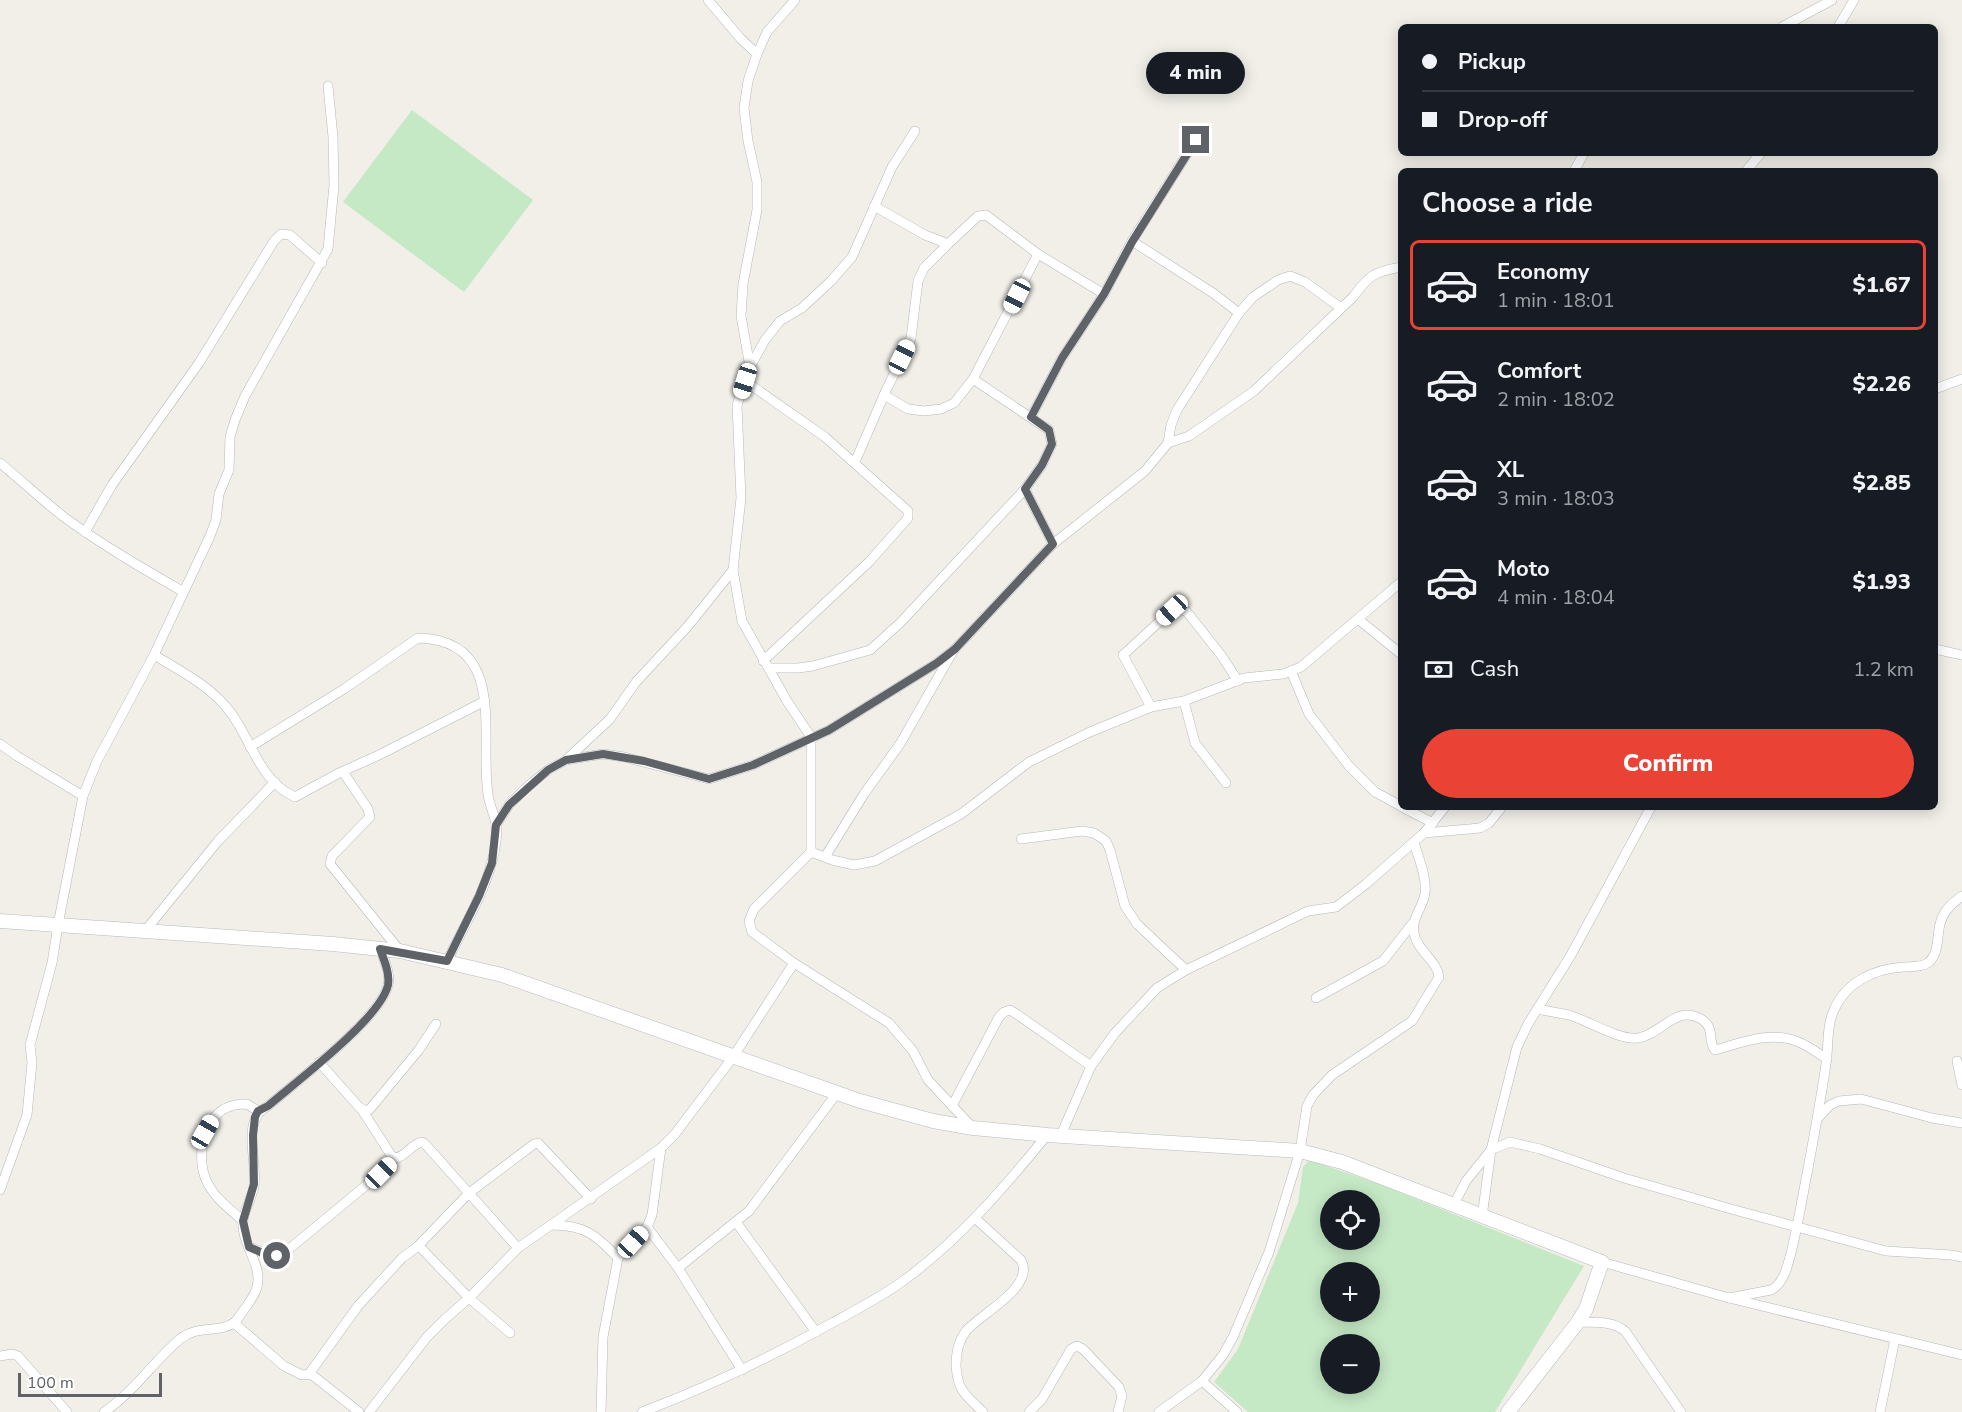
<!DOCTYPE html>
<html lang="en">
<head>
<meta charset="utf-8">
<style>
  :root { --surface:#171b24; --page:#242831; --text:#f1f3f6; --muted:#9ea1a6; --line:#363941; --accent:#ea4335 }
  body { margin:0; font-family:"Nunito Sans",sans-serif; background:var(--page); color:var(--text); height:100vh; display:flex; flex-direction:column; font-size:22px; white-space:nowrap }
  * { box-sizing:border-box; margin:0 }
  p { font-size:20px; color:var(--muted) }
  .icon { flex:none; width:33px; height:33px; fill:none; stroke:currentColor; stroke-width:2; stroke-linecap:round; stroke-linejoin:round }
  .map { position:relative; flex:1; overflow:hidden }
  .side { position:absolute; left:1398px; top:168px; width:540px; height:642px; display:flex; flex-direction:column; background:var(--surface); border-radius:9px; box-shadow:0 3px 15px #0003 }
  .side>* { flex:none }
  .top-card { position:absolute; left:1398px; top:24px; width:540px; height:132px; border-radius:9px; box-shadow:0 3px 15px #0003; display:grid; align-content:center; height:132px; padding:0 24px; background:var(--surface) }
  .buttons { position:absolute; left:1320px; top:1190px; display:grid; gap:12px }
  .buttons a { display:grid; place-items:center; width:60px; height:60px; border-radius:50%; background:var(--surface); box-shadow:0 3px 15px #0003; font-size:30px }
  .scale { position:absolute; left:18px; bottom:15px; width:144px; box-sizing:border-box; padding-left:6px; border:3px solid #5f6368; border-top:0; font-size:16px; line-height:21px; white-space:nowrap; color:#5f6368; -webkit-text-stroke:4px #fff; paint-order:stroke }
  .end { position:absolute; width:27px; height:27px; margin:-14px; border:8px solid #5f6368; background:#fff; box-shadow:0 0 0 3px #fff }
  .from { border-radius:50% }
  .bubble { position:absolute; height:42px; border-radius:21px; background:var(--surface); box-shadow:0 3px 15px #0003; font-size:20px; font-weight:800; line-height:42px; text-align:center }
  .car { position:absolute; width:18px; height:36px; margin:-18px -9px; border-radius:8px; box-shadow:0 0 4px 2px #0007; background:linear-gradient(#fff 24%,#345 0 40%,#fff 0 76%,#345 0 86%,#fff 0) }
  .top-card b { display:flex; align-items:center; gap:21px; height:57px; font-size:22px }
  .top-card b+b { border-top:2px solid var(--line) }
  .top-card i { width:15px; height:15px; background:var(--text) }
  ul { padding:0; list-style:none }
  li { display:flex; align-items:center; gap:18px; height:90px; margin:0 12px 9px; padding:0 12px; border:3px solid transparent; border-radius:9px }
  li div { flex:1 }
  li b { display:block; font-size:22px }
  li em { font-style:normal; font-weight:800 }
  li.active { border-color:var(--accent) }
  li>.icon { width:54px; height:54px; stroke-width:1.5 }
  h2 { padding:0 24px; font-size:27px; line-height:72px }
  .pay { display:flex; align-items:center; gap:15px; height:66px; padding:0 24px; font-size:22px }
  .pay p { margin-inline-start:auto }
  .button { display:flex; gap:12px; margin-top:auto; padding:12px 24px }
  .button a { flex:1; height:69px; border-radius:36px; background:var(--accent); color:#fff; font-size:24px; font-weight:800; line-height:69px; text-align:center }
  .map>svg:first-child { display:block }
</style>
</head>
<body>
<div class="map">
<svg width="1962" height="1412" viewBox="0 0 1962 1412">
  <rect width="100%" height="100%" fill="#f1efe8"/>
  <!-- green -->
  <g fill="#c5e8c5" fill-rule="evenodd">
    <path d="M412,110l121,90 -69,92 -121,-90z"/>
    <path d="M1309,1160l67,23 208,83 -89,146h-247l-34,-30 24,-33 60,-146 5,-36zM1330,1200h40v39h-40zM1330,1272h40v39h-40zM1330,1344h40v39h-40z"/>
  </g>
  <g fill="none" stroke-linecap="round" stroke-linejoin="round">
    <defs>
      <g id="street">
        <path d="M708,0l33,39 16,15"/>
        <path d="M1782,27l50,-27"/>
        <path d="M1838,27l16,-27"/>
        <path d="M1574,171l10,-18"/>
        <path d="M1746,171l15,-18"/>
        <path d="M874,206l51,29 23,9 30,-28 8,-1 52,39 66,40"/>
        <path d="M1132,241l81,52 26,20"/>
        <path d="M750,367l-9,-51 2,-32 14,-74v-28l-9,-41 -4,-33 4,-27 9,-27 10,-22 28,-32"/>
        <path d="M745,381l80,56 83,74v7l-39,44 -106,99"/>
        <path d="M1935,389l27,-10"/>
        <path d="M884,395l24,14 16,2 17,-2 13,-6 19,-24 65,-125"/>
        <path d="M1031,417l31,-59 42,-64 28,-53 64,-101"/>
        <path d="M1168,443l3,-18 6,-15 62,-97 14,-16 25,-17 12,-4 15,6 36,26"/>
        <path d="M855,462l29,-67 27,-57 7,-57 6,-13 24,-24"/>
        <path d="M0,463c22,18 42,37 64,54 38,28 78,51 118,74"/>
        <path d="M1025,489l28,55"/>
        <path d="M85,532l27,-47 87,-122 75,-122 7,-7 9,1 32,28"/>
        <path d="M733,570l9,51 45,80 24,36v115"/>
        <path d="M1358,619l43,35"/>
        <path d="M1935,649l27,6"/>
        <path d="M154,655c27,16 58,32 77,58 21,28 29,69 64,84l44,-24 40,-18 106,-54"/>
        <path d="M769,668h29l15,-2 57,-16 30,-27 125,-134 17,-24 10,-21 -3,-14 -76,-51"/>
        <path d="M1291,671l18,43 40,52 26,26 26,14"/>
        <path d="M1184,701l11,42 31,40"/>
        <path d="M1151,707l-28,-52 49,-45 7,-2 8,4 34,43 17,26"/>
        <path d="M0,744l17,12 66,40"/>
        <path d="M250,747l94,-58 74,-51c91,2 61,99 70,156 1,11 7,21 8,31 2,11 -1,25 -4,36 -8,33 -30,69 -45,100"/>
        <path d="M566,760l37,-6 21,3 85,22 44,-14 76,-35 108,-67 18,-14 98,-105 92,-73 23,-28 21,-7 65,-45 99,-94c16,-22 21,-25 48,-30"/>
        <path d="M343,772l25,37 2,8 -38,39 -2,8 70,87"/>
        <path d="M1402,807l31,16"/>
        <path d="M496,825l13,-20 19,-19 20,-16 18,-10 44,-41 26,-37 52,-56 45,-56 8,-72 -4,-93 13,-38 15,-27 15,-19 22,-13 29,-27 21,-24 40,-90 23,-36"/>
        <path d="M1424,833l56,-5 9,-5 13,-16"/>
        <path d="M1021,839l61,-8 12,2 12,8 4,9 15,56 12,18 49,46"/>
        <path d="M825,857l39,-63 36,-50 52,-91"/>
        <path d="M145,931l73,-90 57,-59"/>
        <path d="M794,963l95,60 24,28 15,29 45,48"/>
        <path d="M1316,998l67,-37 29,-37"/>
        <path d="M1537,1009c11,2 21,4 32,6 20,6 49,25 69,23 23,-3 38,-34 63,-19 15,9 6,22 14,31 29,-8 60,-21 88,-6 8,4 16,10 24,15"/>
        <path d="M1957,1061l5,24"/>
        <path d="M319,1062l40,45 7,4 4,-2 48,-58 18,-27"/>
        <path d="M952,1106l47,-89 5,-5 6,-2 8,5 73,51"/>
        <path d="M362,1110l29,45 4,3c11,-1 16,-14 27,-16l3,2 93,104"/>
        <path d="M1818,1118l12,-13 9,-4 22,-2 71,19 30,5"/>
        <path d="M1061,1135l30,-69 24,-33 42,-45 29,-18 122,-59 28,-4 30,-23 58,-51 21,-26"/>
        <path d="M0,1190l27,-75 5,-52 -2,-18 22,-82 6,-38 25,-129 14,-35 57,-106 56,-119 6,-16 3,-26 10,-24 1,-33 5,-17 10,-24 83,-147 6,-64 -1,-48 -5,-51"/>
        <path d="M1453,1206l13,-25 25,-31 19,-8 30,7 84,29 107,31 155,42 66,4 10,2"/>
        <path d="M1482,1217l9,-67 26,-103 11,-23 43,-69 80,-148"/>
        <path d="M975,1218l46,42c15,27 -41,54 -55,71 -7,9 -10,23 -10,35 1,7 1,15 5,22 5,9 15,17 22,24"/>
        <path d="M243,1221c-12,-11 -27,-22 -35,-37 -12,-23 -7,-61 16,-75 7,-4 15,-5 23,-5l11,7"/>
        <path d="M736,1222l80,110"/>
        <path d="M551,1225c34,0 45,10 67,33"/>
        <path d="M647,1227l31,41 64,102"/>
        <path d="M249,1247l23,9 11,-2 98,-81 14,-15"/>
        <path d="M417,1247l4,1 48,50 41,35"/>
        <path d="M1602,1262l127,36 233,57"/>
        <path d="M678,1268l71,-57 88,-118"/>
        <path d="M1729,1298l42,-8c6,-3 9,-7 12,-13 8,-15 13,-48 17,-66 9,-49 19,-98 26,-147 3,-19 0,-36 8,-54 12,-28 40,-41 69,-43 8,-1 19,1 26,-5 10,-9 8,-26 11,-38 3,-13 12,-21 22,-28"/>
        <path d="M1578,1322c17,1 33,-2 47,9l56,81"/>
        <path d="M234,1323l50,43 18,9 9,-1 48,38"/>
        <path d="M0,1356l12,-2 6,2 49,56"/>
        <path d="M309,1374l49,-68 44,-48 15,-11 52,-54 65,-49 4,-1 53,56"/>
        <path d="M1202,1381l35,31"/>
        <path d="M104,1412c29,-19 49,-50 76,-73 18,-15 40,-5 55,-17 4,-4 7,-10 11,-15 4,-6 9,-12 11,-20 6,-22 -16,-43 -14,-66 1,-11 9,-23 11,-35 4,-25 -14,-66 14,-80 28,-24 113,-88 120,-121 3,-12 -4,-25 -8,-36"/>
        <path d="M369,1412l58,-75 18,-18 24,-21 49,-50 143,-100 14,-14 58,-77 61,-94 -42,-31 -3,-11 5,-12 57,-57 21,8 22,5 21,-4 86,-47 68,-52 61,-30 61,-25 33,-6 60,-23 39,-4 18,-7 100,-85"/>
        <path d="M601,1412l2,-75 15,-79 29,-31 5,-12 9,-67"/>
        <path d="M642,1412c66,-25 129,-55 190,-89 24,-13 49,-26 71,-42 55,-40 101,-93 144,-146"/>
        <path d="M1029,1412l13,-13 29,-50 6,-3 6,3 36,38 3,9 -4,16"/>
        <path d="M1159,1412l43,-31 21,-26 10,-18 36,-85 31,-101 7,-45 6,-11 19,-20 80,-54 27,-44c-2,-17 -22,-26 -25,-44 -3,-15 9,-25 11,-40 2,-16 -7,-36 -11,-51"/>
        <path d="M1880,1412l15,-73"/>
      </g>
      <path id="secondary" d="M0,921l333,23 67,7 102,24 358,126 73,20 40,7 74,7 253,16 42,11 260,100 -16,47 -8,13 -70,90"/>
    </defs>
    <!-- street casing -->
    <use href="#street" stroke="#b5b8bc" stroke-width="10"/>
    <!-- secondary casing -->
    <use href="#secondary" stroke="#b6babf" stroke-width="15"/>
    <!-- street -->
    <use href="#street" stroke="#fff" stroke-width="9"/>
    <!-- secondary -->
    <use href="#secondary" stroke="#fff" stroke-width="14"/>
  </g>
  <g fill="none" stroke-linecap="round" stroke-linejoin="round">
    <!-- route -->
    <path stroke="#5f6368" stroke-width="8" d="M277,1256l-12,-2 -16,-7 -6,-26 11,-37 -1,-49 2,-18 3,-6 10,-5c28,-24 113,-88 120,-121 2,-12 -4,-25 -8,-36l67,12 32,-65 13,-33 4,-38 13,-20 39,-35 18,-10 37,-6 41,7 65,18 44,-14 76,-35 108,-67 18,-14 98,-105 -28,-55 17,-24 10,-21 -3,-14 -18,-13 31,-59 42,-64 28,-52 64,-102"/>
  </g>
</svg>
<div class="buttons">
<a><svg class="icon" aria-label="locate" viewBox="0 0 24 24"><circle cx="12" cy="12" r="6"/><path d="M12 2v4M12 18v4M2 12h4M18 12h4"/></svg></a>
<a>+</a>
<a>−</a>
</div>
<div class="scale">100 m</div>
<i class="end from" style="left:277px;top:1256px"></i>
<i class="end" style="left:1196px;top:140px"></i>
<div class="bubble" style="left:1146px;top:52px;width:99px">4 min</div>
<i class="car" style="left:1017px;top:296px;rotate:207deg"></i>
<i class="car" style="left:902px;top:357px;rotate:26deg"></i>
<i class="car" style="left:745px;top:381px;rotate:197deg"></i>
<i class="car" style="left:1172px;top:610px;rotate:227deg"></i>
<i class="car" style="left:205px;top:1132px;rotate:30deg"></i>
<i class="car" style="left:381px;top:1173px;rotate:45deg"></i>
<i class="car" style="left:633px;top:1242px;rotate:43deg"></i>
<div class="top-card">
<b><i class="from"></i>Pickup</b>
<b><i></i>Drop-off</b>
</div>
<section class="side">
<h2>Choose a ride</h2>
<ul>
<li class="active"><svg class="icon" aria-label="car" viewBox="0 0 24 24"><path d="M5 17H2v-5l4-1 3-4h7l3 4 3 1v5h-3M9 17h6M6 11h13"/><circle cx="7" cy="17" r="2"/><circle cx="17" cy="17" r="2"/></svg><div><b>Economy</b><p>1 min · 18:01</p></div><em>$1.67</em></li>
<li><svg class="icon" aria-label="car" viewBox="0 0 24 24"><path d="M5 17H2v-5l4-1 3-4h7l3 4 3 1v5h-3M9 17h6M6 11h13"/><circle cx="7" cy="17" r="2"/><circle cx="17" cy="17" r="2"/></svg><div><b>Comfort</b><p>2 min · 18:02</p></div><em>$2.26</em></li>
<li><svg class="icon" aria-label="car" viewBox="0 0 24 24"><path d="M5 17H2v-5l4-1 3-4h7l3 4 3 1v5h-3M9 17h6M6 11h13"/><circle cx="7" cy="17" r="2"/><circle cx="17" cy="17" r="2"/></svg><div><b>XL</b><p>3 min · 18:03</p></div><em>$2.85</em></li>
<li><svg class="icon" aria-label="car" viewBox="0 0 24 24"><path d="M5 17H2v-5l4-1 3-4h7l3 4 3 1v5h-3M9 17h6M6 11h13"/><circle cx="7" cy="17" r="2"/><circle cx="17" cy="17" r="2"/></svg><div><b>Moto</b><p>4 min · 18:04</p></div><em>$1.93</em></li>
</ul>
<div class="pay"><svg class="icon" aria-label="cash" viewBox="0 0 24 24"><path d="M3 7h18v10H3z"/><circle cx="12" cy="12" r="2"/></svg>Cash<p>1.2 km</p></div>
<div class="button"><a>Confirm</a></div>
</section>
</div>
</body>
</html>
